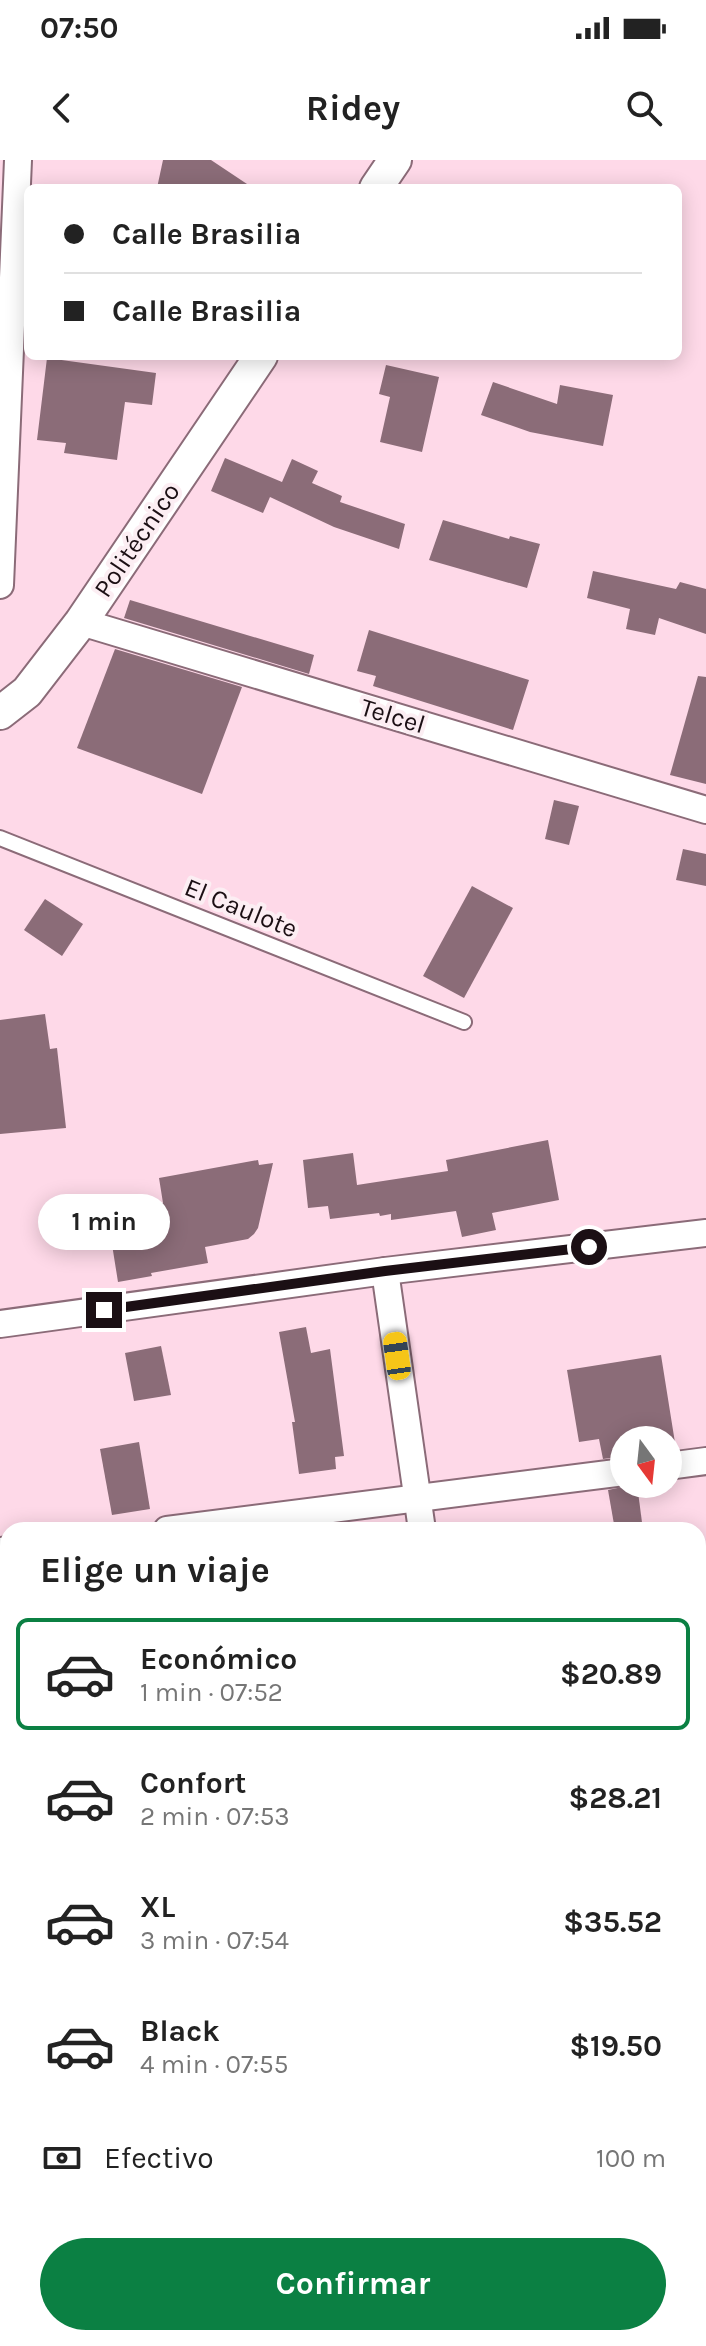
<!DOCTYPE html>
<html lang="es">
<head>
<meta charset="utf-8">
<style>
  :root { --surface:#fff; --page:#f2f2f2; --text:#222; --muted:#767676; --line:#e0e0e0; --accent:#0b8043 }
  body { margin:0; font-family:Karla,sans-serif; background:var(--page); color:var(--text); height:100vh; display:flex; flex-direction:column; font-size:30px; white-space:nowrap }
  * { box-sizing:border-box; margin:0 }
  p { font-size:26px; color:var(--muted) }
  .icon { flex:none; width:44px; height:44px; fill:none; stroke:currentColor; stroke-width:2; stroke-linecap:round; stroke-linejoin:round }
  .map { position:relative; flex:1; overflow:hidden }
  .drawer { position:absolute; left:0px; top:1362px; width:706px; height:824px; display:flex; flex-direction:column; background:var(--surface); border-radius:24px 24px 0 0; box-shadow:0 4px 20px #0003 }
  .drawer>* { flex:none }
  .top-card { position:absolute; left:24px; top:24px; width:658px; height:176px; border-radius:12px; box-shadow:0 4px 20px #0003; display:grid; align-content:center; height:176px; padding:0 40px; background:var(--surface) }
  .needle { width:52px; rotate:165deg }
  .controls { position:absolute; left:610px; top:1266px; display:grid; gap:16px }
  .controls a { display:grid; place-items:center; width:72px; height:72px; border-radius:50%; background:var(--surface); box-shadow:0 4px 20px #0003; font-size:40px }
  .end { position:absolute; width:36px; height:36px; margin:-18px; border:10px solid #1b0f14; background:#fff; box-shadow:0 0 0 4px #fff }
  .from { border-radius:50% }
  .bubble { position:absolute; height:56px; border-radius:28px; background:var(--surface); box-shadow:0 4px 20px #0003; font-size:26px; font-weight:700; line-height:56px; text-align:center }
  .car { position:absolute; width:24px; height:48px; margin:-24px -12px; border-radius:10px; box-shadow:0 0 6px 2px #0007; background:linear-gradient(#f5c518 24%,#345 0 40%,#f5c518 0 76%,#345 0 86%,#f5c518 0) }
  .top-card b { display:flex; align-items:center; gap:28px; height:76px; font-size:30px }
  .top-card b+b { border-top:2px solid var(--line) }
  .top-card i { width:20px; height:20px; background:var(--text) }
  ul { padding:0; list-style:none }
  li { display:flex; align-items:center; gap:24px; height:112px; margin:0 16px 12px; padding:0 24px; border:4px solid transparent; border-radius:12px }
  li div { flex:1 }
  li b { display:block; font-size:30px }
  li em { font-style:normal; font-weight:700 }
  li.current { border-color:var(--accent) }
  li>.icon { width:72px; height:72px; stroke-width:1.5 }
  h2 { padding:0 40px; font-size:36px; line-height:96px }
  .pay { display:flex; align-items:center; gap:20px; height:88px; padding:0 40px; font-size:30px }
  .pay p { margin-inline-start:auto }
  .primary-button { display:flex; gap:16px; margin-top:auto; padding:16px 40px }
  .primary-button a { flex:1; height:92px; border-radius:48px; background:var(--accent); color:#fff; font-size:32px; font-weight:700; line-height:92px; text-align:center }
  .status { display:flex; justify-content:space-between; align-items:center; height:56px; padding:0 40px; background:var(--surface); direction:ltr }
  .status svg { height:22px; fill:currentColor }
  header { display:flex; justify-content:space-between; align-items:center; height:104px; padding:0 40px; background:var(--surface); font-size:36px; font-weight:700 }
  .map>svg:first-child { display:block }
</style>
</head>
<body>
<div class="status"><b>07:50</b><svg viewBox="0 0 49 12"><path d="M0 12V9h3v3zM5 12V6h3v6zM10 12V3h3v9zM15 12V0h3v12zM26 1h20v11H26zM47 4h2v5h-2z"/></svg></div>
<header><svg class="icon" aria-label="back" viewBox="0 0 24 24"><path d="M15 5l-7 7 7 7"/></svg>Ridey<svg class="icon" aria-label="search" viewBox="0 0 24 24"><circle cx="10" cy="10" r="6"/><path d="M15 15l6 6"/></svg></header>
<div class="map">
<svg width="706" height="2186" viewBox="0 0 706 2186">
  <rect width="100%" height="100%" fill="#fed9e8"/>
  <!-- building -->
  <g fill="#8b6c78">
    <path d="M163,0h48l42,28h-96z"/>
    <path d="M47,198l109,15 -4,32 -27,-3 -8,58 -53,-7 2,-10 -29,-3z"/>
    <path d="M386,205l53,12 -17,75 -42,-10 10,-45 -11,-3z"/>
    <path d="M493,222l64,22 3,-19 53,10 -10,51 -73,-14 -49,-17z"/>
    <path d="M225,298l57,24 10,-23 26,12 -6,12 30,13 -2,6 65,22 -6,25 -65,-22 -64,-30 -7,16 -52,-22z"/>
    <path d="M443,360l66,19 1,-3 30,8 -13,44 -98,-28z"/>
    <path d="M593,411l83,18 4,-7 26,7v45l-47,-16 -4,17 -29,-6 4,-20 -43,-11z"/>
    <path d="M130,440l184,55 -5,19 -185,-56z"/>
    <path d="M369,470l160,50 -16,50 -140,-44 3,-10 -19,-5z"/>
    <path d="M115,489l127,38 -40,107 -125,-46z"/>
    <path d="M698,516l8,1v107l-36,-9z"/>
    <path d="M554,640l25,6 -10,39 -24,-6z"/>
    <path d="M683,689l23,5v32l-30,-6z"/>
    <path d="M472,726l41,22 -49,90 -41,-22z"/>
    <path d="M45,739l38,25 -21,32 -38,-26z"/>
    <path d="M45,854l5,35 7,-1 9,80 -66,6v-114z"/>
    <path d="M548,980l11,60 -67,13 4,17 -34,7 -6,-26 -65,9v-6l-11,2 -1,-3 -49,6 -2,-13 -20,2 -5,-48 50,-7 4,32 91,-14 -2,-11z"/>
    <path d="M258,1000l1,5 14,-2 -15,65 -4,6 -6,5 -43,8 3,16 -57,10 1,3 -34,6 -11,-69 56,-10 -4,-25z"/>
    <path d="M306,1167l5,26 19,-4 14,107 -9,1 1,12 -37,5 -7,-52h3l-16,-90z"/>
    <path d="M161,1186l10,49 -37,6 -9,-48z"/>
    <path d="M661,1195l15,94 -8,1v-10h-44v16l-21,3 -4,-20 -20,3 -12,-72z"/>
    <path d="M139,1282l11,67 -38,6 -12,-66z"/>
    <path d="M637,1324l6,46h-28l-7,-40z"/>
  </g>
  <g fill="none" stroke-linecap="round" stroke-linejoin="round">
    <defs>
      <path id="service" d="M0,678l464,184"/>
      <g id="minor">
        <path d="M0,425l18,-425"/>
        <path d="M81,462l625,188"/>
        <path d="M385,1111l37,259"/>
        <path d="M0,1164l385,-53 321,-38"/>
        <path d="M668,1306l38,-5"/>
        <path d="M167,1370l457,-58"/>
        <path d="M0,1391l8,-1"/>
        <path d="M698,1547l8,-1"/>
        <path d="M0,2167l8,-1"/>
        <path d="M210,2186v-8"/>
      </g>
      <g id="tertiary">
        <path d="M376,28l19,-28"/>
        <path d="M0,553l27,-21 54,-70 180,-266"/>
      </g>
    </defs>
    <!-- service casing -->
    <use href="#service" stroke="#8b6b78" stroke-width="18"/>
    <!-- minor casing -->
    <use href="#minor" stroke="#8b6b78" stroke-width="30"/>
    <!-- tertiary casing -->
    <use href="#tertiary" stroke="#8b6b78" stroke-width="36"/>
    <!-- service -->
    <use href="#service" stroke="#fff" stroke-width="14"/>
    <!-- minor -->
    <use href="#minor" stroke="#fff" stroke-width="26"/>
    <!-- tertiary -->
    <use href="#tertiary" stroke="#fff" stroke-width="32"/>
  </g>
  <g fill="none" stroke-linecap="round" stroke-linejoin="round">
    <!-- route -->
    <path stroke="#1b0f14" stroke-width="10" d="M104,1150l281,-39 204,-24"/>
  </g>
  <g text-anchor="middle" dominant-baseline="central" stroke-width="8" stroke-linejoin="round" paint-order="stroke">
    <!-- street labels -->
    <g font-size="26" fill="#1b0f14" stroke="#fceef3">
      <text transform="translate(137 380) rotate(-56)">Politécnico</text>
      <text transform="translate(393 556) rotate(17)">Telcel</text>
      <text transform="translate(241 748) rotate(22)">El Caulote</text>
    </g>
  </g>
</svg>
<div class="controls">
<a><svg class="needle" viewBox="-14 -14 28 28"><path d="M0-13l5 13h-10z" fill="#e53935"/><path d="M0 13l5-13h-10z" fill="#767676"/></svg></a>
</div>
<i class="end from" style="left:589px;top:1087px"></i>
<i class="end" style="left:104px;top:1150px"></i>
<div class="bubble" style="left:38px;top:1034px;width:132px">1 min</div>
<i class="car" style="left:397px;top:1196px;rotate:352deg"></i>
<div class="top-card">
<b><i class="from"></i>Calle Brasilia</b>
<b><i></i>Calle Brasilia</b>
</div>
<section class="drawer">
<h2>Elige un viaje</h2>
<ul>
<li class="current"><svg class="icon" aria-label="car" viewBox="0 0 24 24"><path d="M5 17H2v-5l4-1 3-4h7l3 4 3 1v5h-3M9 17h6M6 11h13"/><circle cx="7" cy="17" r="2"/><circle cx="17" cy="17" r="2"/></svg><div><b>Económico</b><p>1 min · 07:52</p></div><em>$20.89</em></li>
<li><svg class="icon" aria-label="car" viewBox="0 0 24 24"><path d="M5 17H2v-5l4-1 3-4h7l3 4 3 1v5h-3M9 17h6M6 11h13"/><circle cx="7" cy="17" r="2"/><circle cx="17" cy="17" r="2"/></svg><div><b>Confort</b><p>2 min · 07:53</p></div><em>$28.21</em></li>
<li><svg class="icon" aria-label="car" viewBox="0 0 24 24"><path d="M5 17H2v-5l4-1 3-4h7l3 4 3 1v5h-3M9 17h6M6 11h13"/><circle cx="7" cy="17" r="2"/><circle cx="17" cy="17" r="2"/></svg><div><b>XL</b><p>3 min · 07:54</p></div><em>$35.52</em></li>
<li><svg class="icon" aria-label="car" viewBox="0 0 24 24"><path d="M5 17H2v-5l4-1 3-4h7l3 4 3 1v5h-3M9 17h6M6 11h13"/><circle cx="7" cy="17" r="2"/><circle cx="17" cy="17" r="2"/></svg><div><b>Black</b><p>4 min · 07:55</p></div><em>$19.50</em></li>
</ul>
<div class="pay"><svg class="icon" aria-label="cash" viewBox="0 0 24 24"><path d="M3 7h18v10H3z"/><circle cx="12" cy="12" r="2"/></svg>Efectivo<p>100 m</p></div>
<div class="primary-button"><a>Confirmar</a></div>
</section>
</div>
</body>
</html>
